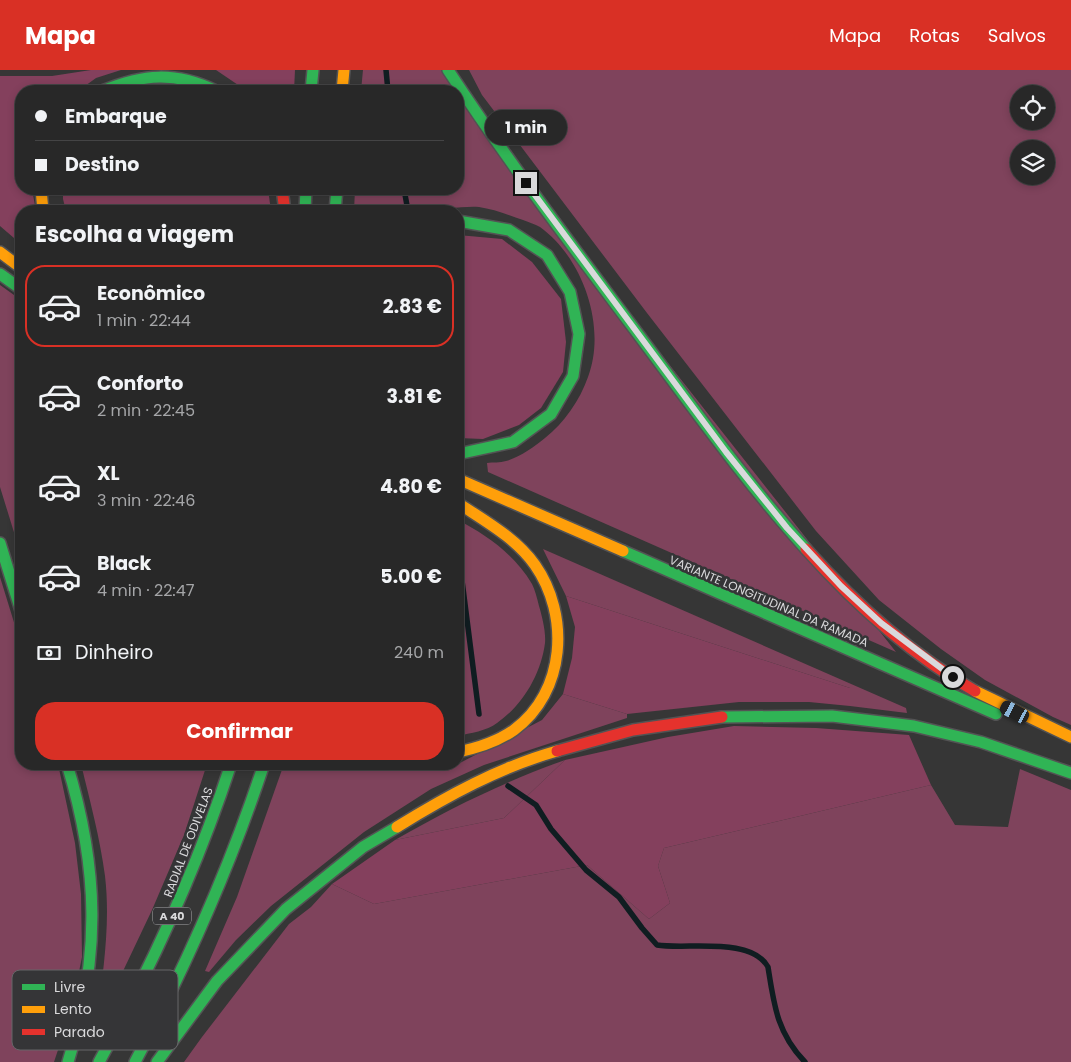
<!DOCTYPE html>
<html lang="pt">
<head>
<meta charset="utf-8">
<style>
  :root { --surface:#282828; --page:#303030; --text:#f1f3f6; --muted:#a5a6a8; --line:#444445; --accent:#d93025 }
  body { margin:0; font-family:Poppins,sans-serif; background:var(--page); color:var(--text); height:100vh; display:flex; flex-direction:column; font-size:19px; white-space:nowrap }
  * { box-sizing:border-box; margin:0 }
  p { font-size:16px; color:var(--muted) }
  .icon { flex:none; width:28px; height:28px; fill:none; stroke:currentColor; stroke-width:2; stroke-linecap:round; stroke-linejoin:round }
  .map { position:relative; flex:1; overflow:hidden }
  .drawer { position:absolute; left:15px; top:135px; width:449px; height:565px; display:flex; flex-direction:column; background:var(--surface); border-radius:20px; box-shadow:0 2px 8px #0003,0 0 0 1px var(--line) }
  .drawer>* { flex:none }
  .guide { position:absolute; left:15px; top:15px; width:449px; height:110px; border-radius:20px; box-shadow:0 2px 8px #0003,0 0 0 1px var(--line); display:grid; align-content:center; height:110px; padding:0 20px; background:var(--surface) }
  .buttons { position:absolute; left:1010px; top:15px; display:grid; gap:10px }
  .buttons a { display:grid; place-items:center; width:45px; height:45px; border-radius:50%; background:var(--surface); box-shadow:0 2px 8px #0003,0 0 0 1px var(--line); font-size:25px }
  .end { position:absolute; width:22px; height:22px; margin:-11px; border:6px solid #d9d9db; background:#111; box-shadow:0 0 0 2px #111 }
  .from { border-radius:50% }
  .bubble { position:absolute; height:35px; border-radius:18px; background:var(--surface); box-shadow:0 2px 8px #0003,0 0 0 1px var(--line); font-size:16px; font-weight:700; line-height:35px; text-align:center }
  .car { position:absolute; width:15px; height:30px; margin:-15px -8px; border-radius:6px; box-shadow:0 0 4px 1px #0007; background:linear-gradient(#222 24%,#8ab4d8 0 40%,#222 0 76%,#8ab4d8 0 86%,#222 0) }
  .guide b { display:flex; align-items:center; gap:18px; height:48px; font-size:19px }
  .guide b+b { border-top:1px solid var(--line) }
  .guide i { width:12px; height:12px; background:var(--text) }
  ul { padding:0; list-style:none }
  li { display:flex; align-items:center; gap:15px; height:82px; margin:0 10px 8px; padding:0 10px; border:2px solid transparent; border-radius:20px }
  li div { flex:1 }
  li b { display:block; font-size:19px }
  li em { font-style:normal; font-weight:700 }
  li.active { border-color:var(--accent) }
  li>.icon { width:45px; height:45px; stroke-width:1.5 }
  h2 { padding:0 20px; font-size:22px; line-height:60px }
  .pay { display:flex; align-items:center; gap:12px; height:55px; padding:0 20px; font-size:19px }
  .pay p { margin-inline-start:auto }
  .cta { display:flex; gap:10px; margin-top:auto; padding:10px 20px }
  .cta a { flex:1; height:58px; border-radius:20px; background:var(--accent); color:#fff; font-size:20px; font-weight:700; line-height:58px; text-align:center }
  header { display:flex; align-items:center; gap:30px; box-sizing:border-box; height:70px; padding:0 25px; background:var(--accent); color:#fff }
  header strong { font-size:24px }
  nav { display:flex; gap:28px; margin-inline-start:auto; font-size:18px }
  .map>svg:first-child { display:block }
</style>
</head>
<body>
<header>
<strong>Mapa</strong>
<nav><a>Mapa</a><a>Rotas</a><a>Salvos</a></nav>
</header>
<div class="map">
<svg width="1071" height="992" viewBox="0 0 1071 992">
  <rect width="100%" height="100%" fill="#363636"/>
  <!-- green -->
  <g fill="#7f435c" fill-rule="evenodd">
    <path d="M363,0h78l13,21h-93z"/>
    <path d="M469,0h602v655l-18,-8 -68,-37 -44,-31 -62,-49 -63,-69 -169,-218 -165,-218zM1019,24h27v27h-27zM1019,79h27v27h-27z"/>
    <path d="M458,27l438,555 -408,-180 -1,-9c6,-1 13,0 19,-2 14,-4 28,-14 39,-23 19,-15 35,-38 43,-61 19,-50 -5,-119 -48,-150 -5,-3 -12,-5 -17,-7 -14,-5 -30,-11 -44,-13 -18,-1 -35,3 -53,4 -24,2 -48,0 -72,0l1,-22h103z"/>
    <path d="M0,215l21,15v170c-2,7 -5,15 -6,23 -2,21 6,42 6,62l-21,-68z"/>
    <path d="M458,450c29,15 57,35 74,64 3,6 5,14 7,22 3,10 7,26 6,37 -4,31 -22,62 -48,80 -10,8 -27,10 -39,13z"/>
    <path d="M543,479l363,159 1,5 -57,-7v-18l-284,-92z"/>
    <path d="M0,507l21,68v119h37l17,79 6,51 1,63 -11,54 -17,51h-54z"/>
    <path d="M563,624l64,20v4l-143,47 -53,24 -67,43 -93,74 -35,34 -27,32 -4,-1 32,-74 47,-133h174l84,-44z"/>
    <path d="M565,690l-61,58 -109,22c55,-32 111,-59 170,-80z"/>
    <path d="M81,694h126l-23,71 -32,75 -56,118c6,-50 15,-101 9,-152 -5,-38 -15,-75 -24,-112z"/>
    <path d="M1020,699l51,21v272h-887l18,-25 87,-113 22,-17 21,-23 42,20 213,-39 62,54 21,-16 -12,-37 6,-18 267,-63 24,40 53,2z"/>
  </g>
  <!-- forest -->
  <g fill="#84405d">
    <path d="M91,0h30l-25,8 -18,13h-57v98h11l4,22h-15v33l-21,-18v-150h52z"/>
    <path d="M216,0h79l-1,21h-47z"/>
    <path d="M63,119h205l3,22h-205l-3,-12z"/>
    <path d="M458,165l44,4 30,23 29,37 5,43 -3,30 -22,36 -22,17 -36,14 -25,-1z"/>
    <path d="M566,526l284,92v18l-41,-4h-70l-112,12 -64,-20 9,-36 3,-31z"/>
    <path d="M734,656l82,2 93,7 22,50 -267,63 -6,18 12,37 -21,16 -62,-54 -213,39 -42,-20 63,-44 109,-22 61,-58 103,-23z"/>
  </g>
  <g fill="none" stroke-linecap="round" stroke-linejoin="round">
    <!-- stream -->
    <g stroke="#101d21" stroke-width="5.5">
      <path d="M386,0l2,21"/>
      <path d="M404,119l4,22"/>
      <path d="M458,479l21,165"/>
      <path d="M508,716l28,19 15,24 35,41 33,27 23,31 15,17c29,5 94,-9 111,22 6,38 9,66 37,95"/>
    </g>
    <defs>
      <g id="fast">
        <path d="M448,0c57,87 119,169 181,252 58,77 113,156 177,227"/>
        <path d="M102,21c42,-17 72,-20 114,0"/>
        <path d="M311,21l2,-21"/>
        <path d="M305,141l1,-22"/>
        <path d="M335,141l2,-22"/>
        <path d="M458,151l51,9 38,25 23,37 9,42 -6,42 -22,38 -38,28 -55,12"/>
        <path d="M0,204l21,15"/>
        <path d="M0,473l21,68"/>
        <path d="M623,481l373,163"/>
        <path d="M722,647l110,-1 82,10 67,16 90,31"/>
        <path d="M67,694c32,105 34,193 1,298"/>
        <path d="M99,992c53,-96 98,-194 132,-298"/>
        <path d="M135,992c51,-96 95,-195 129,-298"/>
        <path d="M157,992l60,-81 69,-72 77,-62 34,-20"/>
      </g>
      <g id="slow">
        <path d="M342,21l2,-21"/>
        <path d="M41,119l2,22"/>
        <path d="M0,182l21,16"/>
        <path d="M458,409l165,72"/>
        <path d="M458,433c27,18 58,35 77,62 35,50 31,127 -21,165 -17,12 -36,18 -56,22"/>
        <path d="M975,621l96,46"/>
        <path d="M397,757c50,-31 103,-60 160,-76"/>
      </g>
      <g id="jam">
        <path d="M282,119l3,22"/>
        <path d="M806,479c49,55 106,106 169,142"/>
        <path d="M557,681l76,-21 89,-13"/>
      </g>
    </defs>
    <!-- fast casing -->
    <use href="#fast" stroke="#535354" stroke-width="14"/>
    <!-- slow casing -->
    <use href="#slow" stroke="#535354" stroke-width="14"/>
    <!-- jam casing -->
    <use href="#jam" stroke="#535354" stroke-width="14"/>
    <!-- fast -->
    <use href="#fast" stroke="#30b455" stroke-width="11"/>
    <!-- slow -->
    <use href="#slow" stroke="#ff9f0a" stroke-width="11"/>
    <!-- jam -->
    <use href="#jam" stroke="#e5322d" stroke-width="11"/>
  </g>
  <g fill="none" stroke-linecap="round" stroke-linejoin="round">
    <!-- route -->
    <path stroke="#d9d9db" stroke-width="6" d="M526,113l200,269 61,76 54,58 40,37 72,54"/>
  </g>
  <g text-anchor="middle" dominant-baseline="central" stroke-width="5" stroke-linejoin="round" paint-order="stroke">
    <!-- shield labels -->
    <rect fill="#353537" stroke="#a8a8aa" stroke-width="1" x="153" y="837.5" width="38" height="17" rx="4"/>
    <g font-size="11" font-weight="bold" fill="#d9d9db">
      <text x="172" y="846">A 40</text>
    </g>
    <!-- street labels -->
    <g font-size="12" fill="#d9d9db" stroke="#353537">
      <text transform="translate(769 531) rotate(23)">VARIANTE LONGITUDINAL DA RAMADA</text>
      <text transform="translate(188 772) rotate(-69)">RADIAL DE ODIVELAS</text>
    </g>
  </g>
  <!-- legend -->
  <rect x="12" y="900" width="166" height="80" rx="8" fill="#353537" stroke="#666668" stroke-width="1"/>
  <rect x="22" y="914" width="23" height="6" fill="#30b455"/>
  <rect x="22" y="936" width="23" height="7" fill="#ff9f0a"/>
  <rect x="22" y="959" width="23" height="6" fill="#e5322d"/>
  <g font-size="14" fill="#d9d9db">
    <text x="54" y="922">Livre</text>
    <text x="54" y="944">Lento</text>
    <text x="54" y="967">Parado</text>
  </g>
</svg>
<div class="buttons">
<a><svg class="icon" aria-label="locate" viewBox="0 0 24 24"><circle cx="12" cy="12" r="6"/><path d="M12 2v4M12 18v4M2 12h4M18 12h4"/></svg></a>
<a><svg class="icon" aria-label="layers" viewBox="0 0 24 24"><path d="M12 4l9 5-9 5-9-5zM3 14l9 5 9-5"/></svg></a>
</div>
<i class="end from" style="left:953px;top:607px"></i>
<i class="end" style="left:526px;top:113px"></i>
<div class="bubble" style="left:485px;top:40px;width:82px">1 min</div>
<i class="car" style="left:1015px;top:642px;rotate:297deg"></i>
<div class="guide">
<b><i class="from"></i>Embarque</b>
<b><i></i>Destino</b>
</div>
<section class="drawer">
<h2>Escolha a viagem</h2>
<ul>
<li class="active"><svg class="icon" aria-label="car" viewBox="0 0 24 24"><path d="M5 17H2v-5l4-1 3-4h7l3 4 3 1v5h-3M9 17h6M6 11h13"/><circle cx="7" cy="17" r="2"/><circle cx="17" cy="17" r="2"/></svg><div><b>Econômico</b><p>1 min · 22:44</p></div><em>2.83 €</em></li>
<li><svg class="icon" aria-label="car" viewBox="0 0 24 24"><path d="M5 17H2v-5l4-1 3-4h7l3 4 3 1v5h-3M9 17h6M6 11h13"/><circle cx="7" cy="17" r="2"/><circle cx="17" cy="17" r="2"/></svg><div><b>Conforto</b><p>2 min · 22:45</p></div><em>3.81 €</em></li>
<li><svg class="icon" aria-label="car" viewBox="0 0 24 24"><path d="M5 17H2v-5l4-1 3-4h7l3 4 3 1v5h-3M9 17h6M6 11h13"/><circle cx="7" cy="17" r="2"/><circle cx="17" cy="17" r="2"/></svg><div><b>XL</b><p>3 min · 22:46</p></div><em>4.80 €</em></li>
<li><svg class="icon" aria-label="car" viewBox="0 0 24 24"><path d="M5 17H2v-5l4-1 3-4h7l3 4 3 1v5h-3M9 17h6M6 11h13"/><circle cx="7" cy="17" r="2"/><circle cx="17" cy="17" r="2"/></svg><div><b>Black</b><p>4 min · 22:47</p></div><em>5.00 €</em></li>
</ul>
<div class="pay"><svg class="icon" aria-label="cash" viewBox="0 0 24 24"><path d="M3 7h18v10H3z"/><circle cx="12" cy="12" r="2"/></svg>Dinheiro<p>240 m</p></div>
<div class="cta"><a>Confirmar</a></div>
</section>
</div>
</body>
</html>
